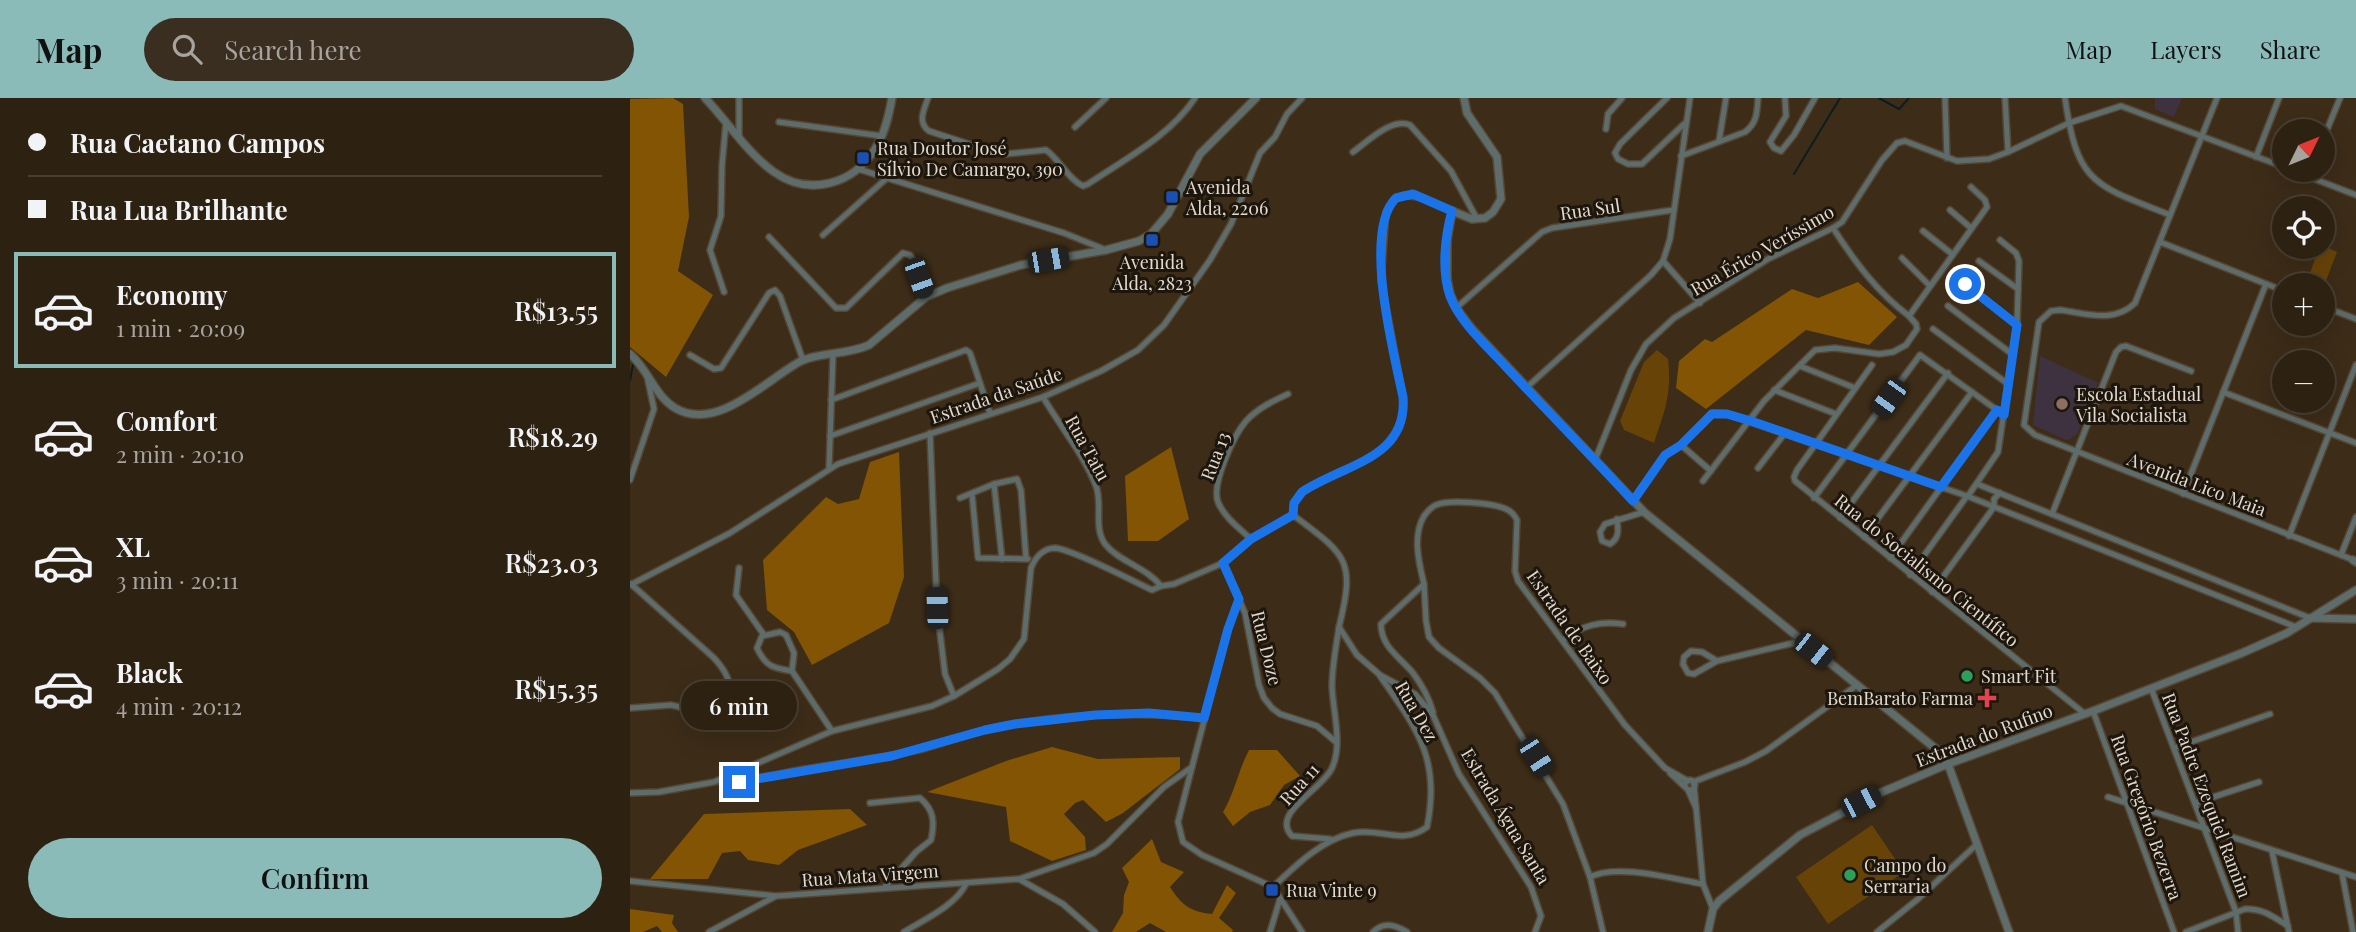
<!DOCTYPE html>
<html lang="en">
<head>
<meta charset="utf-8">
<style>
  :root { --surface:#2d2112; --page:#392e20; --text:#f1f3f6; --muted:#a7a39f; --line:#483e32; --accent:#8bbbb9 }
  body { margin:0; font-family:"Playfair Display",serif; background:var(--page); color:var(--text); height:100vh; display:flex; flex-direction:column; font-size:26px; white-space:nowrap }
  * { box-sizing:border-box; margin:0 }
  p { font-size:23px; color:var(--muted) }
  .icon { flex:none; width:38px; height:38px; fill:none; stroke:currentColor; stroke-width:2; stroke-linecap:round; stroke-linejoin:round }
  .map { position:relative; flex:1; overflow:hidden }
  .drawer { display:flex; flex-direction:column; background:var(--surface); width:630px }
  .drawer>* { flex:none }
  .hud { display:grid; align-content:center; height:154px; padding:0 28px; background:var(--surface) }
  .needle { width:46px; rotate:47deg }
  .fabs { position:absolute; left:1642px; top:21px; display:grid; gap:14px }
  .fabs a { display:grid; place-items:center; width:63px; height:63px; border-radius:50%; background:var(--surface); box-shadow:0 7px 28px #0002,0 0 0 2px var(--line); font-size:35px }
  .end { position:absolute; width:32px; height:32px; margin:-16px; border:9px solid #1a73e8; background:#fff; box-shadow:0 0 0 4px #fff }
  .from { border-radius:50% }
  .bubble { position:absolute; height:49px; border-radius:24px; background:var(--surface); box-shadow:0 7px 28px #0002,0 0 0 2px var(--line); font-size:23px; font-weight:600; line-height:49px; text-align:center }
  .car { position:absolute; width:21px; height:42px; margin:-21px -10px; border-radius:9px; box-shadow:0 0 5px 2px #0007; background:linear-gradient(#222 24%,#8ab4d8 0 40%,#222 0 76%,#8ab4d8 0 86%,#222 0) }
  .hud b { display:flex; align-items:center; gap:24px; height:66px; font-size:26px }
  .hud b+b { border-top:2px solid var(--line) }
  .hud i { width:18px; height:18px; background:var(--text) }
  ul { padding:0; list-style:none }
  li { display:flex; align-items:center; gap:21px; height:116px; margin:0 14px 10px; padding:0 14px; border:4px solid transparent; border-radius:0px }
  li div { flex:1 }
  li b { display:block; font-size:26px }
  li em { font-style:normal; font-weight:600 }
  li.active { border-color:var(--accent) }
  li>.icon { width:63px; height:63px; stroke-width:1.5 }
  .cta { display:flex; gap:14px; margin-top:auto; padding:14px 28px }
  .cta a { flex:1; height:80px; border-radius:42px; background:var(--accent); color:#111; font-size:28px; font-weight:600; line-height:80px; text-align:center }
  header { display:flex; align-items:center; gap:42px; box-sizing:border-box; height:98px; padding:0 35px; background:var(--accent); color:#111 }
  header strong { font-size:33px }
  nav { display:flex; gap:38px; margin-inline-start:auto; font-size:24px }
  .search { width:490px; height:63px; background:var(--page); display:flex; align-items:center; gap:18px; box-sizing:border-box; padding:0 24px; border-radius:38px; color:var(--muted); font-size:26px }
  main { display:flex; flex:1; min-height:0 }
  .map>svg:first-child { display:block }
</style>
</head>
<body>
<header>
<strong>Map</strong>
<div class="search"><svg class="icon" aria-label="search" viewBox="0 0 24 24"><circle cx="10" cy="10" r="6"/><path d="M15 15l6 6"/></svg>Search here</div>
<nav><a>Map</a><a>Layers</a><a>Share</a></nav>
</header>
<main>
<section class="drawer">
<div class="hud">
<b><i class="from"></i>Rua Caetano Campos</b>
<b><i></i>Rua Lua Brilhante</b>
</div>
<ul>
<li class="active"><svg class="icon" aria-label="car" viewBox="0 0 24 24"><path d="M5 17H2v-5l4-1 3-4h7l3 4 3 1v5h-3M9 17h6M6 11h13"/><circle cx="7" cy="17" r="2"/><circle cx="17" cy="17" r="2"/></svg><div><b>Economy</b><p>1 min · 20:09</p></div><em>R$13.55</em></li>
<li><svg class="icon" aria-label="car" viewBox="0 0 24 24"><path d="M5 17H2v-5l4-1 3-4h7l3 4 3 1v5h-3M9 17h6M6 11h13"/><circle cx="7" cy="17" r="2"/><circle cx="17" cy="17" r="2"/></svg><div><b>Comfort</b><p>2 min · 20:10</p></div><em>R$18.29</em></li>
<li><svg class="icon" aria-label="car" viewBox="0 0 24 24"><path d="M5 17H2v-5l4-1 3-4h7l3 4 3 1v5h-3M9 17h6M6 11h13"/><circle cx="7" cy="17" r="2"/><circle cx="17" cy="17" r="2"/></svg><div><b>XL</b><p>3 min · 20:11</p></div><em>R$23.03</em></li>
<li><svg class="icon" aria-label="car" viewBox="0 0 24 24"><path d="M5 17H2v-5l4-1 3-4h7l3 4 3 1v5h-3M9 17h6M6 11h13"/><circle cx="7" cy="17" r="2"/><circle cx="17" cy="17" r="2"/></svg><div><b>Black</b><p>4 min · 20:12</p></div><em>R$15.35</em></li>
</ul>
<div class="cta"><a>Confirm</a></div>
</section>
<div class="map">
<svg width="1726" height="834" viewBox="0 0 1726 834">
  <rect width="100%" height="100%" fill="#3c2c18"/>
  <!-- education -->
  <g fill="#3f3240">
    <path d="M1525,0h27l-8,19 -19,-8z"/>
    <path d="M1410,258l58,27 -21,51 -7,5 -4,1 -33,-15z"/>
  </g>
  <!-- green -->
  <g fill="#674308">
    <path d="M1692,147l15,7 -15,39v-6h-16l13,-38z"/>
    <path d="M1027,252l11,9c4,35 -3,51 -14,84l-30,-13 -4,-9 24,-59z"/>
    <path d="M1242,727l32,47 -76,52 -32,-47z"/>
  </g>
  <!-- forest -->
  <g fill="#825404">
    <path d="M43,0l10,6 6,113 -11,54 35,24 -47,82 -36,-30v-248z"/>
    <path d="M1228,184l39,35 -28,28 -63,-15 -100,79 -30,-21 3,-27 26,-22 7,3 80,-53 26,9z"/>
    <path d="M541,349l18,72 -31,22h-30l-3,-65z"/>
    <path d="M269,354l5,125 -15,46 -77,42 -18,-33 -27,-22 -4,-50 63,-63 12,7 21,-5 11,-37z"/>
    <path d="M422,649l46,12 82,-2v12l-57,44 -17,9 -23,-22 -8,3 -11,11 21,23 1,13 -34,11 -42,-20 -4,-34 -79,-15 79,-31z"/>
    <path d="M619,652h28l23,26 -16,9 -14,20 -20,7 -17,14 -10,-14c12,-20 15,-41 26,-62z"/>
    <path d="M220,711l17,16 -69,25 -19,15 -31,-5 -8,-9 -18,2 -14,26h-58l54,-65z"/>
    <path d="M522,741l9,23 23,10 -14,15c11,17 20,25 42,27l15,-29 9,8 -17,25 14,12 -1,2h-66l-16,-9 -14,9h-24l11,-19 1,-18 5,-13 -7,-14z"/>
    <path d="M0,811l44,6 -2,8 6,9h-16l-5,-6 -14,6h-13z"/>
  </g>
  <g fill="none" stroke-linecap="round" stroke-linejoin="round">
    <!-- stream -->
    <g stroke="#0a1e1f" stroke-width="2">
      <path d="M1249,0l20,11 10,-11"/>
      <path d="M1164,76l46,-76"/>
      <path d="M0,282l3,-15"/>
    </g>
    <defs>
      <g id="minor">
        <path d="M298,0c-4,12 -11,24 1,33l64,21 13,2 40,-4c14,10 22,29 37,36l5,-2c37,-25 82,-48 107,-86"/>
        <path d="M1037,0l-47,46 -5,9 3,6 10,5h14l42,-40"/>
        <path d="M1155,0l1,18 -16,26 4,6 7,3 13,-16 21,-37"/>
        <path d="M1315,0l2,60"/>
        <path d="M1375,0l3,54"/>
        <path d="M1435,0c12,87 30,87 105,117"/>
        <path d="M1587,0l-82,205c-21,21 -50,10 -75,7l-9,1 -12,11 -15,103 11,10 321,126"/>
        <path d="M149,24l103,14"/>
        <path d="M445,29l31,-29"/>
        <path d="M976,31l2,-15 14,-16"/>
        <path d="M109,38v-38"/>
        <path d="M1089,43l7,-43"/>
        <path d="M1692,44l18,-44"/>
        <path d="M723,54c14,-10 39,-35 57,-27l41,46 26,48"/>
        <path d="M1051,58l64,-24c12,-9 12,-19 13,-34"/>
        <path d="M1626,59l23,-59"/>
        <path d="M228,71l206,64 42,17"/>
        <path d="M1661,72l65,25"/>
        <path d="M1320,112l21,18"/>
        <path d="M822,113l-28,-13 -20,-3 -8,3 -10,14 -5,68 22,117c5,62 -59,67 -101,95l-8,11 -1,12c53,40 63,44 46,112l18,28 23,20 35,19 18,21 26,59 72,113 10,29 -6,16"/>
        <path d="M1203,130c22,34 44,64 76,88"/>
        <path d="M1293,133l29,23"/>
        <path d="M193,137l64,-57"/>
        <path d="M139,139l67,71h10l57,-55 7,2 2,3 14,39"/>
        <path d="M1530,144l124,49"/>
        <path d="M1272,160l28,28"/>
        <path d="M1033,163l37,42"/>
        <path d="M1349,163l39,28"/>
        <path d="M1335,186l52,41"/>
        <path d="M94,194l-14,-42 11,-34 1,-51 4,-43"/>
        <path d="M1318,208l64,48"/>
        <path d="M1692,208l34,13"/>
        <path d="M826,210l86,-76 10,-4 121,-18"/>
        <path d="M1303,231l75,55"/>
        <path d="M60,257l24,14 7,-1 48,-75 6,-3 5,6 23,64"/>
        <path d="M1242,267l-75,105 -3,7 1,4 290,233"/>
        <path d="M1170,268l55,22"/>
        <path d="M896,290l125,-113 12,-14 7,-22 20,-141"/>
        <path d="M1144,292l62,24"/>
        <path d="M1593,294l133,51"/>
        <path d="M413,299c17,29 41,58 53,89 7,18 -3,41 9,58 13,17 41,23 56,42l13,-2 49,-21 28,-24 42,-24"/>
        <path d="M201,302l135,-50 4,3 20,60"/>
        <path d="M300,335l7,175 8,66 9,22"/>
        <path d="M200,338l150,-53"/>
        <path d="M1051,347l30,26"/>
        <path d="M965,362l36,-90 15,-26 28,-26 94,-59 65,-31 9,-6 40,-62 15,-17 8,-2 52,20 32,-2 19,-7 61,-29 52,-17 163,61"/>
        <path d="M1128,370l27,-35"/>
        <path d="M199,371l4,-114"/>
        <path d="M0,382l24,-71 -7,-33"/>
        <path d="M1073,383l61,-80 51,-51 20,-2 44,6 14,-2 13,-7 11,-16 -1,-5 -7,-8 78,-109 -2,-7 -14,-13"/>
        <path d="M364,386l8,75"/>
        <path d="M1347,386l333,134"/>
        <path d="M342,396l6,64 50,1"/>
        <path d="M1553,396l83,-210"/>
        <path d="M1338,398l30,-44 19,-127 2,-64 -3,-8 -16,-13"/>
        <path d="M330,400l34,-14 23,-5 4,11 5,68"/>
        <path d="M1184,400l106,-143 84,60"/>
        <path d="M1003,403l32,-46 16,-10 31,-32 15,1 240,82 329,131"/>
        <path d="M1422,416l64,-162 5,-5 5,-1 65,25"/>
        <path d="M1210,420l108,-145"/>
        <path d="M987,421c1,10 3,19 -7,25l-8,-3 -2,-9 5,-8 39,-12"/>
        <path d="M1659,438l67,-171"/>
        <path d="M1234,439l108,-145"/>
        <path d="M621,441c-11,-10 -27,-22 -33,-37 -7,-18 16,-67 28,-81 12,-13 27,-20 42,-27"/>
        <path d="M1711,457l15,-38"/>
        <path d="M1260,460l107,-148"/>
        <path d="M593,465l22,50 14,72 5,13 8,10 8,6 37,12 19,16"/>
        <path d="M109,470l-3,27 28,40"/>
        <path d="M1280,477l57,-79"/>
        <path d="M794,486l2,37 3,16 10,11 41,30 15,15 68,111 27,73 13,55"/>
        <path d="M0,487l100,-52 108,-69 205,-67 58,-26 37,-21 26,-25 46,-65 21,-36 29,-71 15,-16 12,-23 15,-16"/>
        <path d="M1302,494l62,-85v-8l6,-6"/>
        <path d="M933,542c19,-15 37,-19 60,-16"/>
        <path d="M1087,563l-15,-9 -11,-1 -7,6 -1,7 5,9 6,1 23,-13 85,-20"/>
        <path d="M162,573c-19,-3 -26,-4 -35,-23l5,-12 18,-4 6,3 8,18 -2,18 40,60"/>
        <path d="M1521,590l85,224 2,20"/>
        <path d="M0,610l41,-3 35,8c33,-14 27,-35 7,-56l-82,-73"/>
        <path d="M1463,613l81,221"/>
        <path d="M803,614c-4,-14 -11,-27 -20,-39 -13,-16 -32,-26 -32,-49l43,-40c-5,-21 -12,-48 0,-68 3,-4 7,-9 12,-11 13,-6 57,-2 70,4 5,2 8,5 11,11l-2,51 3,10 107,144 40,43 23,13"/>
        <path d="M1544,650l96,-34"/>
        <path d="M562,669l-14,55 5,20 19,13 71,32c23,-22 50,-48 80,-54 28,-6 48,13 74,-6 14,-68 -10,-98 -47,-151"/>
        <path d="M1040,675l15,14"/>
        <circle cx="1060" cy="687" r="5"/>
        <path d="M91,684c29,-1 56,-8 84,-13 41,-7 81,-11 121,-21 24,-7 47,-16 71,-21 69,-14 138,-15 207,-9"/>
        <path d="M1063,684l52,-20 21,-11 91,-66"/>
        <path d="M1064,687l9,99 10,25"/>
        <path d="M1058,692l8,18"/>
        <path d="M0,695l29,-1 55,-10 118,-51 100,-25 22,-10 44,-27 12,-10 14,-20 7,-71c4,-10 12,-20 24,-20 17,1 78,33 97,42l9,-4"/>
        <path d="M1478,699l248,80"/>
        <path d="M240,705l50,-5c14,12 15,24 11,42l-15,12 -32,36"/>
        <path d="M1565,705l64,-21"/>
        <path d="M700,741l-38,-3c-22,-23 30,-46 40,-68 11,-24 1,-56 0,-81 0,-21 4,-40 7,-60"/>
        <path d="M1642,753l17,81"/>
        <path d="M1712,775l11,59"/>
        <path d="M960,779c27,-14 83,2 113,7"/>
        <path d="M389,781l75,-26 13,-9 57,-57 28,-20 36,-138 11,-30"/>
        <path d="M0,783l146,15 243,-17 44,25 32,28"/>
        <path d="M643,789l29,45"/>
        <path d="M79,834l67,-36"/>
        <path d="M274,834c21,-13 51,-26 62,-48"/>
        <path d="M640,834l10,-33"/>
        <path d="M743,834c11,-11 22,-7 34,0"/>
        <path d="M1247,834l41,-33 58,-54"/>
        <path d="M1556,834l59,-23c17,-1 29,8 43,17"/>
      </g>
      <g id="tertiary">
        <path d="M75,0c23,24 42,55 69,74 35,25 80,12 101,-23 10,-15 14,-34 17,-51"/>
        <path d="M834,0l3,15 30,44 4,42 -8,13 -8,6 -13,1 -20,-8 -5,29v39l3,15 6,14 16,21 172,183 297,241 7,11 61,168"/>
        <path d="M0,256c18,15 24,41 45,54 42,25 92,-29 126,-47 19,-9 47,-6 68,-16l57,-48 21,-9 74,-23 85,-15 33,-9 12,-7 17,-20 32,-60 56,-56"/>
        <path d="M1723,462l3,2"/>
        <path d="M1680,520l46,1"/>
        <path d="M1078,834l5,-23 6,-8 81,-66 82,-43 66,-28 145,-53 149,-58 45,-20 69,-43"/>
      </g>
    </defs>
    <!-- minor casing -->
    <use href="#minor" stroke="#574835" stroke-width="8"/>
    <!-- tertiary casing -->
    <use href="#tertiary" stroke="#574835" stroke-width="10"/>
    <!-- minor -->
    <use href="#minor" stroke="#5e6d6b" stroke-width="5"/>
    <!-- tertiary -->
    <use href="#tertiary" stroke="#5e6d6b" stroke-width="7"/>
  </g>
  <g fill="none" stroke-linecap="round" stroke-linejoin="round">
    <!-- route -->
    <path stroke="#1a73e8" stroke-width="9" d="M109,684l153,-26 93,-26 30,-6 80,-9 54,-2 55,5 24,-89 11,-30 -16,-36 28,-24 42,-24 1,-12 8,-11c42,-28 106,-33 101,-95 -9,-43 -41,-166 -7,-199l17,-4 39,17c-7,25 -11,59 -2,85 11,28 37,50 57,72 42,45 85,88 126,133l32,-46 16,-10 31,-31h15l24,7 190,66 56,-77 7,5 13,-90 -52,-41"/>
  </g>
  <!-- markers -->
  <g fill="#1a4fb4" stroke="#1d160d" stroke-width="2.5">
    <rect x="226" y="53" width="14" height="14" rx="3.5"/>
    <rect x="535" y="92" width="14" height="14" rx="3.5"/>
    <rect x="515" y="135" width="14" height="14" rx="3.5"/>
    <rect x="635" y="785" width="14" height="14" rx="3.5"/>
  </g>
  <circle fill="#8d6e63" stroke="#1d160d" stroke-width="2.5" cx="1432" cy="306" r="7"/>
  <g fill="#2e9e5b" stroke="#1d160d" stroke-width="2.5">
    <circle cx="1337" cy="578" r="7"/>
    <circle cx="1220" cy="777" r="7"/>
  </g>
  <path fill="#e0444e" stroke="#1d160d" stroke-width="2.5" d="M1353.5 589.5h7v7h7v7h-7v7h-7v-7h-7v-7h7z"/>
  <g text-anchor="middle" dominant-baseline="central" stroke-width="6" stroke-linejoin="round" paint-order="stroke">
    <!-- poi labels -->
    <g font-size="18" fill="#e3d9cd" stroke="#1d160d" text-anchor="start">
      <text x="247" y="50">Rua Doutor José<tspan x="247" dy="21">Sílvio De Camargo, 390</tspan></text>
      <text x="556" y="89">Avenida<tspan x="556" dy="21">Alda, 2206</tspan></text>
      <text x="522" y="164" text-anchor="middle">Avenida<tspan x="522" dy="21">Alda, 2823</tspan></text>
      <text x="1446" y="296">Escola Estadual<tspan x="1446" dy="21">Vila Socialista</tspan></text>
      <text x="1351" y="578">Smart Fit</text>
      <text x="1343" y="600" text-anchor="end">BemBarato Farma</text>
      <text x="1234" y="767">Campo do<tspan x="1234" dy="21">Serraria</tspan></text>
      <text x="656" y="792">Rua Vinte 9</text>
    </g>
    <!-- street labels -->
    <g font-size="18" fill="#e3d9cd" stroke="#1d160d">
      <text transform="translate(960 111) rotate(-8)">Rua Sul</text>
      <text transform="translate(1132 152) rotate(-30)">Rua Érico Veríssimo</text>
      <text transform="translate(366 297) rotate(-19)">Estrada da Saúde</text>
      <text transform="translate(458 350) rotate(61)">Rua Tatu</text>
      <text transform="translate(585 358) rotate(-69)">Rua 13</text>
      <text transform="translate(1567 386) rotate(21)">Avenida Lico Maia</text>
      <text transform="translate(1297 472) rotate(39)">Rua do Socialismo Científico</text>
      <text transform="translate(940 529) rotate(55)">Estrada de Baixo</text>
      <text transform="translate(637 550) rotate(76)">Rua Doze</text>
      <text transform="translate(787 613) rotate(60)">Rua Dez</text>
      <text transform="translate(1354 637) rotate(-21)">Estrada do Rufino</text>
      <text transform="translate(669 686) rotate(-48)">Rua 11</text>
      <text transform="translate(1577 697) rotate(69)">Rua Padre Ezequiel Ramim</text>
      <text transform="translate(876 718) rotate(59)">Estrada Água Santa</text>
      <text transform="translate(1517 719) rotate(70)">Rua Gregório Bezerra</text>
      <text transform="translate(240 777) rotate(-4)">Rua Mata Virgem</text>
    </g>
  </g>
</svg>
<div class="fabs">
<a><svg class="needle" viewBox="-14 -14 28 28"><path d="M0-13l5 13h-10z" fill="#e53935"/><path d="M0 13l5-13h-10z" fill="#a7a39f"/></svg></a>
<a><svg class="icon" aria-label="locate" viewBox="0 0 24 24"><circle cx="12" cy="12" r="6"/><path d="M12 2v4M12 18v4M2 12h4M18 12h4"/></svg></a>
<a>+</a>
<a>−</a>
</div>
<i class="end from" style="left:1335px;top:186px"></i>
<i class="end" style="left:109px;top:684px"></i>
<div class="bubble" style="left:51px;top:583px;width:116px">6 min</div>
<i class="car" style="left:418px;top:162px;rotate:80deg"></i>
<i class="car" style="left:289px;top:180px;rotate:160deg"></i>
<i class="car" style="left:1259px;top:300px;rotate:216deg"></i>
<i class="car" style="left:307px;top:510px;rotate:358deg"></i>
<i class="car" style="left:1183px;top:552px;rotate:128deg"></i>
<i class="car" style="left:906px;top:659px;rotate:147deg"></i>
<i class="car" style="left:1231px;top:704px;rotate:63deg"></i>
</div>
</main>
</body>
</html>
